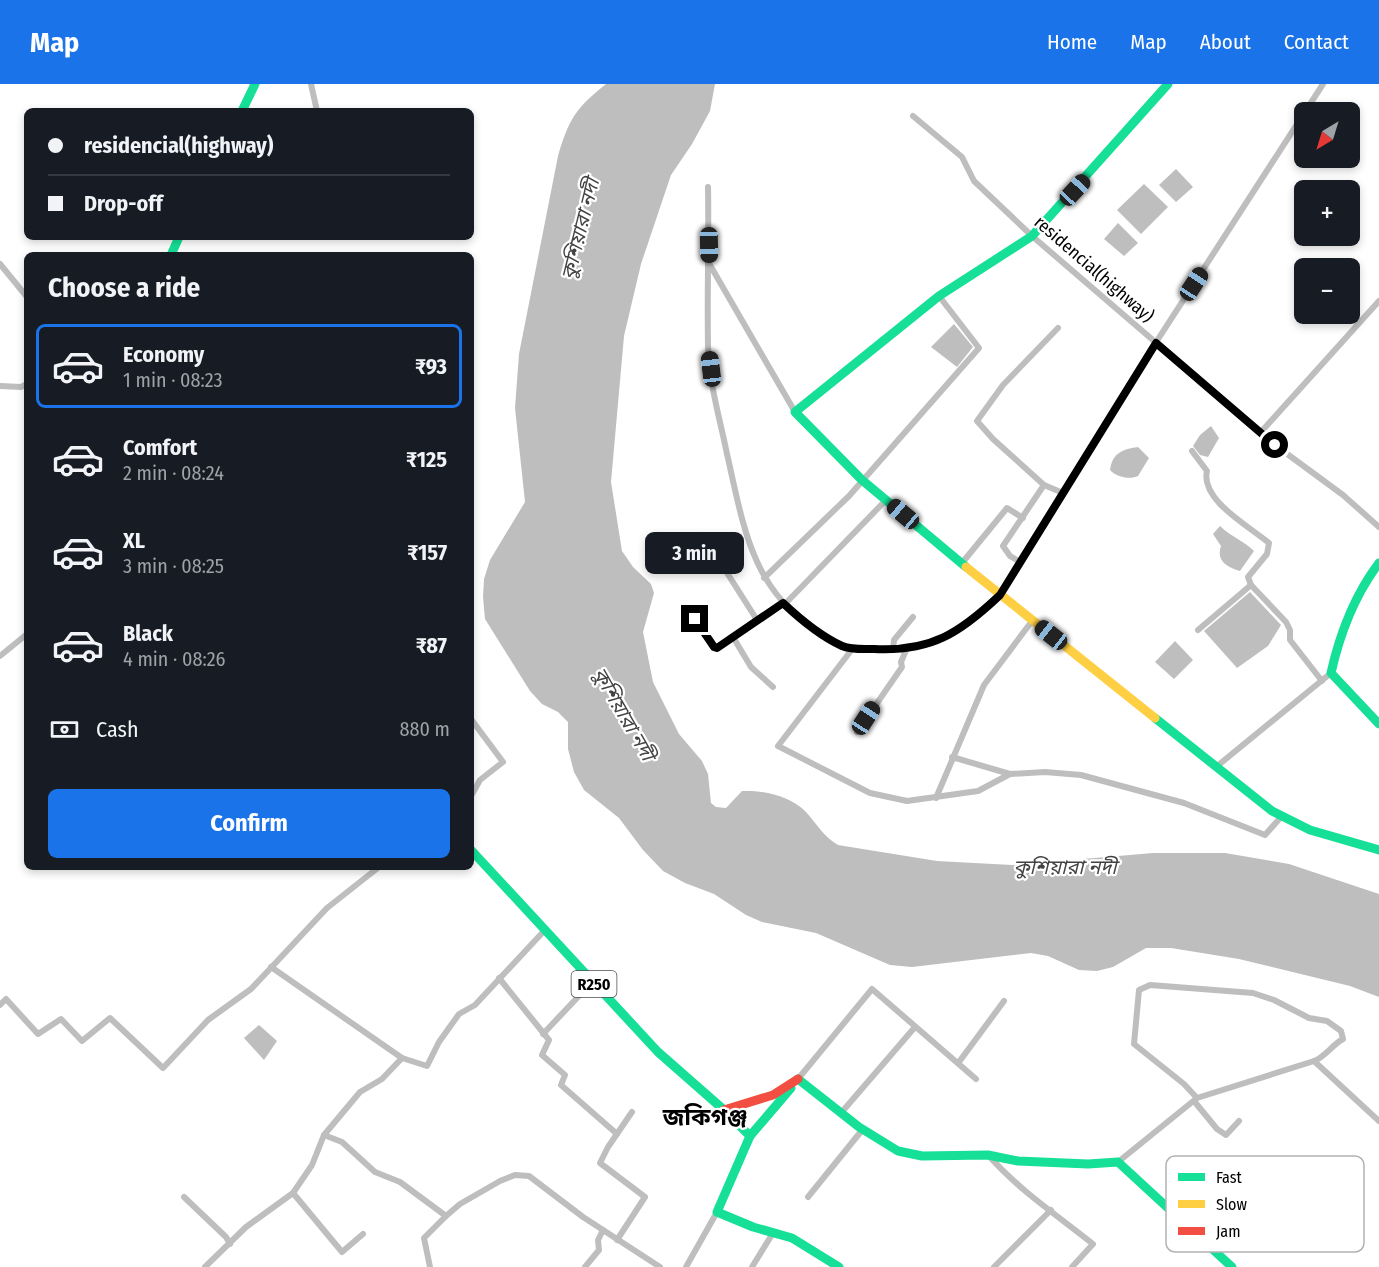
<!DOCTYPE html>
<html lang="en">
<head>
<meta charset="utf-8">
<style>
  :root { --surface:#171b24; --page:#20242c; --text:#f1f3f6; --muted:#9ea1a6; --line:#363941; --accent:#1a73e8 }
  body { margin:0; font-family:"Fira Sans Condensed","Noto Sans Bengali",sans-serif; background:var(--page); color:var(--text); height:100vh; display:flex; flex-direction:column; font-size:22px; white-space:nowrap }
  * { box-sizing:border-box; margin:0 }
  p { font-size:20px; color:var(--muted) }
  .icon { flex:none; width:33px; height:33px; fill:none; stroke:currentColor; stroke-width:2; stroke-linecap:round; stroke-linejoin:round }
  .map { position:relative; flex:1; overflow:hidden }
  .drawer { position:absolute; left:24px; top:168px; width:450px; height:618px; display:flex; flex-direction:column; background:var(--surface); border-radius:9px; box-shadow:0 3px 9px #0003 }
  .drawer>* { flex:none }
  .top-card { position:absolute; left:24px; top:24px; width:450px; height:132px; border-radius:9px; box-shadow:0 3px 9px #0003; display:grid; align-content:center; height:132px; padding:0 24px; background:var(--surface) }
  .needle { width:39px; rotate:218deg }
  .fabs { position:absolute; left:1294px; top:18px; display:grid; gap:12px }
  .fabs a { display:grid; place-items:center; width:66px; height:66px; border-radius:9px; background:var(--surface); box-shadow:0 3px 9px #0003; font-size:30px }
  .end { position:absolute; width:27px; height:27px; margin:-14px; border:8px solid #000; background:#fff; box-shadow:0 0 0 3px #fff }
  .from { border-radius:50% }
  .bubble { position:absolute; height:42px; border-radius:9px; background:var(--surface); box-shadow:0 3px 9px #0003; font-size:20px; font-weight:700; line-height:42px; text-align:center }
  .car { position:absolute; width:18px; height:36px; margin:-18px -9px; border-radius:8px; box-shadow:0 0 4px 2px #0007; background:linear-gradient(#222 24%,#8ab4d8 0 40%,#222 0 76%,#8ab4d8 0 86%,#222 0) }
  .top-card b { display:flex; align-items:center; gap:21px; height:57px; font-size:22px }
  .top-card b+b { border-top:2px solid var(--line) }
  .top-card i { width:15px; height:15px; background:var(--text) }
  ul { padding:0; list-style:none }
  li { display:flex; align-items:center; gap:18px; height:84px; margin:0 12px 9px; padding:0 12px; border:3px solid transparent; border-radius:9px }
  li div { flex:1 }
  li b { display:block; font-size:22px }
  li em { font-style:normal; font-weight:700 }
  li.active { border-color:var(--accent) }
  li>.icon { width:54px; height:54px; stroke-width:1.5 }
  h2 { padding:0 24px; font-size:27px; line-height:72px }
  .pay { display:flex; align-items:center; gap:15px; height:66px; padding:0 24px; font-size:22px }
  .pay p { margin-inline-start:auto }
  .button { display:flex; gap:12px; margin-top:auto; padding:12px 24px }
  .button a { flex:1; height:69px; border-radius:9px; background:var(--accent); color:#fff; font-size:24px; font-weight:700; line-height:69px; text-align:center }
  header { display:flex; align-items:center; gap:36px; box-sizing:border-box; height:84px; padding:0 30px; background:var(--accent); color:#fff }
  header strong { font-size:28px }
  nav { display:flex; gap:33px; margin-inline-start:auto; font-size:21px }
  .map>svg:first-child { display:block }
</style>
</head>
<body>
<header>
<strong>Map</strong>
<nav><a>Home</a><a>Map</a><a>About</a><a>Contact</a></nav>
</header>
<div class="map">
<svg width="1379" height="1183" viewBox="0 0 1379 1183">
  <rect width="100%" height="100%" fill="#fff"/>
  <!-- water -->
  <g fill="#bebebe">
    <path d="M606,0h109l-5,27 -18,33 -21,31 -30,89 -17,72 -13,146 11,69 11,16 18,17 3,9 -11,39 10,50 26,52 23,27 6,13 3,29 5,4 10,1 16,-17c21,-1 48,5 63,20 12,13 18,25 33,34l99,16 75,4 141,-12h72l64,11 90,30v103l-29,-11 -111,-27 -68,-11h-25l-33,19 -16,4 -18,-1 -31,-14 -17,-3 -119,14 -22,-2 -74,-32 -54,-11 -16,-7 -32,-21 -29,-11 -22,-12 -20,-21 -24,-32 -35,-28 -10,-18 -6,-23v-27l-10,-10 -16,-8 -12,-13 -45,-72 -2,-22 1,-18 6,-19 35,-58 -10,-94 4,-54 39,-198c11,-37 17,-47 48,-72z"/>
    <path d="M1176,85l17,18 -17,15 -17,-17z"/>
    <path d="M1144,100l24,23 -27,27 -24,-24z"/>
    <path d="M1118,139l20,20 -14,13 -20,-17z"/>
    <path d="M954,240l19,23 -16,20 -26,-20z"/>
    <path d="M1211,342l8,12 -11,19 -8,-2 -7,-9 7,-11z"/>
    <path d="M1138,363l11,11 -11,18c-8,4 -22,1 -28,-6 2,-17 13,-21 28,-23z"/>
    <path d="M1220,442c11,11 23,14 34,25l-14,20c-13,-4 -24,-10 -19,-25l-8,-12z"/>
    <path d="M1250,508l31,33 -13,21 -31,22 -33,-37z"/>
    <path d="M1175,557l18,19 -19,19 -19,-17z"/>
    <path d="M259,941l18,16 -13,19 -20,-22z"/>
  </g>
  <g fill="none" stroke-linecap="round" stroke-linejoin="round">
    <!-- street -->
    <g stroke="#bebebe" stroke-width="6">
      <path d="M311,0l6,27"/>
      <path d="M913,32l49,41 12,24 58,55 243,209 68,50 36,32"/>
      <path d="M708,103c1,53 -1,106 0,159 1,37 12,73 19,108 16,69 24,136 90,176 22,15 27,18 54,19 59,3 88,-14 129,-54l153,-248 170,-263"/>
      <path d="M0,180l27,33"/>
      <path d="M710,181l85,147"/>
      <path d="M0,302l21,1 6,-3"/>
      <path d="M1261,348l118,-131"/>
      <path d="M1192,367l15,20c-7,29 42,55 62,72l-2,11 -19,23 3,8 35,37 4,8v10l32,41"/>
      <path d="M1044,401l-51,-46 -16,-18 26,-36 55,-57"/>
      <path d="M703,451l54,85"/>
      <path d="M1020,478l-10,-6 -7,-10 41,-61 19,8"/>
      <path d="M962,479l45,-55 16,10"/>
      <path d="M764,494l85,-82 130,-148 -40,-52"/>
      <path d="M785,520l101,-104"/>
      <path d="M695,535l19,28 3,1 66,-45"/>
      <path d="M1198,546l53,-45"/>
      <path d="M733,553l18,30 22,20"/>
      <path d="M853,564l-75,98 92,47 37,8 71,-10 32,-17 35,-2 36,3 103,28 81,32 16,-18"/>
      <path d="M893,566l1,-10 19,-23"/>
      <path d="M0,572l27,-22"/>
      <path d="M471,635l32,43 -23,18 -9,16"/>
      <path d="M857,648l45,-65 -1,-5 6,-14"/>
      <path d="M952,673l58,17"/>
      <path d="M1216,683l115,-94"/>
      <path d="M936,714l48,-113 48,-64"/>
      <path d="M271,883l131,91 25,8 12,-24 20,-28 16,-9 69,-74"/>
      <path d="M499,894l50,62 -7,15 23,20 -4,10 56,49"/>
      <path d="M0,921l6,-6 32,35 23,-15 21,22 28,-23 53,50 45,-48 43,-31 76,-81 52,-41"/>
      <path d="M543,950l49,-52"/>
      <path d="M959,978l45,-61"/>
      <path d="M798,995l74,-90 104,90"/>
      <path d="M1197,1014l-13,-14 -50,-40 5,-54 11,-5 103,8 21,7 35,18 18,3 14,10 2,8c-11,6 -18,18 -29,22"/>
      <path d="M1194,1017l23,28 9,6 13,-14"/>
      <path d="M841,1029l74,-86"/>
      <path d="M324,1051l18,7 33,30 25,10 46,34 -22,22 6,29"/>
      <path d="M989,1072c31,35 68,59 104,88l-21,23"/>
      <path d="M1118,1078l79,-64 117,-37 65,60"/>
      <path d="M293,1109l49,59 21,-18"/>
      <path d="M184,1113l42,40 4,7"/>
      <path d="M808,1113l55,-68"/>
      <path d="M446,1132l14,-12 40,-23 15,-6 14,1 54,41 77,50"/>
      <path d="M617,1156l28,-43 -45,-34 8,-16 24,-35"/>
      <path d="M205,1183l41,-40 47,-34 19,-28 12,-30 36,-43 22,-13 20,-21"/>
      <path d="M585,1183l14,-17 -1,-10 5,-10"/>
      <path d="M686,1183l31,-55"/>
      <path d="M752,1183l21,-34"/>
      <path d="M994,1183l57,-57"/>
    </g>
    <!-- fast -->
    <g stroke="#16e098" stroke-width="9">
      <path d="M242,27l13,-27"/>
      <path d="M171,171l8,-18"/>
      <path d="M1379,479c-25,33 -39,70 -48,110l48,51"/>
      <path d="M966,483l-104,-87 -67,-68 144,-116 93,-60 136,-152"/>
      <path d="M1155,634l117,93 38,19 69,20"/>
      <path d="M471,766l187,202 66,58"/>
      <path d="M798,995l61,48 39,24 24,5 66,-1 30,6 70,3 30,-2 114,105"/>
      <path d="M724,1026l26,26 -33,76 36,15 39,11 47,29"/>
      <path d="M750,1052l41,-48"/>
    </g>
    <!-- slow -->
    <path stroke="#ffcf43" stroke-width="9" d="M966,483l189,151"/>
    <!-- jam -->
    <path stroke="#f24e42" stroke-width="9" d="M724,1026l49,-15 25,-16"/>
  </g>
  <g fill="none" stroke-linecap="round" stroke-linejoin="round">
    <!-- route -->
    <path stroke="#000" stroke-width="8" d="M695,535l19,28 3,1 66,-45c18,17 37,33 59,43 9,4 23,3 32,3 57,3 86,-16 126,-54l156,-252 119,102"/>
  </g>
  <g text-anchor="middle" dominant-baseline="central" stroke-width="4.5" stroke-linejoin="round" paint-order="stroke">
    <!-- shield labels -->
    <rect fill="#fff" stroke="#4c4c4c" stroke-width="1.5" x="571.5" y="887" width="45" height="26" rx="4.5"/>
    <g font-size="16" font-weight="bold" fill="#000">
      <text x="594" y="900">R250</text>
    </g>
    <!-- street labels -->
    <g font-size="18" fill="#000" stroke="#fff">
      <text transform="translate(1094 185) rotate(41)">residencial(highway)</text>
    </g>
    <!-- water labels -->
    <g font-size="20" font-style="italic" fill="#434343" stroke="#fff">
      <text transform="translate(580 145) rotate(-76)">কুশিয়ারা নদী</text>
      <text transform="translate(624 630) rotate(60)">কুশিয়ারা নদী</text>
      <text x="1065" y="783">কুশিয়ারা নদী</text>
    </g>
    <!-- district labels -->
    <g font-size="24" font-weight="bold" fill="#000" stroke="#fff">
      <text x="705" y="1033">জকিগঞ্জ</text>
    </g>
  </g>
  <!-- legend -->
  <rect x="1166" y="1072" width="198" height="96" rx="9" fill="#fff" stroke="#b2b2b2" stroke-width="1.5"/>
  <rect x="1178" y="1089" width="27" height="8" fill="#16e098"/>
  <rect x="1178" y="1116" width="27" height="8" fill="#ffcf43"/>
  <rect x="1178" y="1143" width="27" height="8" fill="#f24e42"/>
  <g font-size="16" fill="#000">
    <text x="1216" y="1099">Fast</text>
    <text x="1216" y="1126">Slow</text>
    <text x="1216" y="1153">Jam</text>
  </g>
</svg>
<div class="fabs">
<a><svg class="needle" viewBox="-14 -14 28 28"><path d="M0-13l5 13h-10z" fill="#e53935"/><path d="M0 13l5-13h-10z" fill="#9ea1a6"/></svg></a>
<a>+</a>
<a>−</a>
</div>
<i class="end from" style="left:1275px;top:361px"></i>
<i class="end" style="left:695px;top:535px"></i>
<div class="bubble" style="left:645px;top:448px;width:99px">3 min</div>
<i class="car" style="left:1075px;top:106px;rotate:43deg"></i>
<i class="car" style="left:709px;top:161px;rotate:179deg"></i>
<i class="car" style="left:1194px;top:200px;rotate:33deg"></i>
<i class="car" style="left:711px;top:285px;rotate:353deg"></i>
<i class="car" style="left:903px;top:430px;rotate:310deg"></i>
<i class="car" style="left:1051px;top:551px;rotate:308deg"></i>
<i class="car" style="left:866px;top:634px;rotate:33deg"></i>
<div class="top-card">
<b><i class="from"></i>residencial(highway)</b>
<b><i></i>Drop-off</b>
</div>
<section class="drawer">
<h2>Choose a ride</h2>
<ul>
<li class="active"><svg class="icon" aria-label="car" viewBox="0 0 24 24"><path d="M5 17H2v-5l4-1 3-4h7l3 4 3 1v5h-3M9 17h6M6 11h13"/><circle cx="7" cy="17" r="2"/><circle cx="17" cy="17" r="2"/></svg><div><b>Economy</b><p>1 min · 08:23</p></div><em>₹93</em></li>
<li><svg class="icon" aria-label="car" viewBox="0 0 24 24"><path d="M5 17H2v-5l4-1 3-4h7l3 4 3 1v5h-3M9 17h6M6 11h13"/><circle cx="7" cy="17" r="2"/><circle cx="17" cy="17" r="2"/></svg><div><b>Comfort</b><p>2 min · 08:24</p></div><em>₹125</em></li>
<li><svg class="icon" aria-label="car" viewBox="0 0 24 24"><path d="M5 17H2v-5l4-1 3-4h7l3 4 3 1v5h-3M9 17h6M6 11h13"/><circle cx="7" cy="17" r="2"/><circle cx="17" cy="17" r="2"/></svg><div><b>XL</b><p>3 min · 08:25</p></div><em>₹157</em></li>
<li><svg class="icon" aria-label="car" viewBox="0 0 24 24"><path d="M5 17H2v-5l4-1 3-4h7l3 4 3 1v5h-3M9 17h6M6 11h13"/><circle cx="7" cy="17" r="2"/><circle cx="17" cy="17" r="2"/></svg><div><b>Black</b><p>4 min · 08:26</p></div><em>₹87</em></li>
</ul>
<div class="pay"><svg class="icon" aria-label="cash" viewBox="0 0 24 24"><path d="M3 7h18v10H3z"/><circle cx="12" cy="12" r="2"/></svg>Cash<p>880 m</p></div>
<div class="button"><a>Confirm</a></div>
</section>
</div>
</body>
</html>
